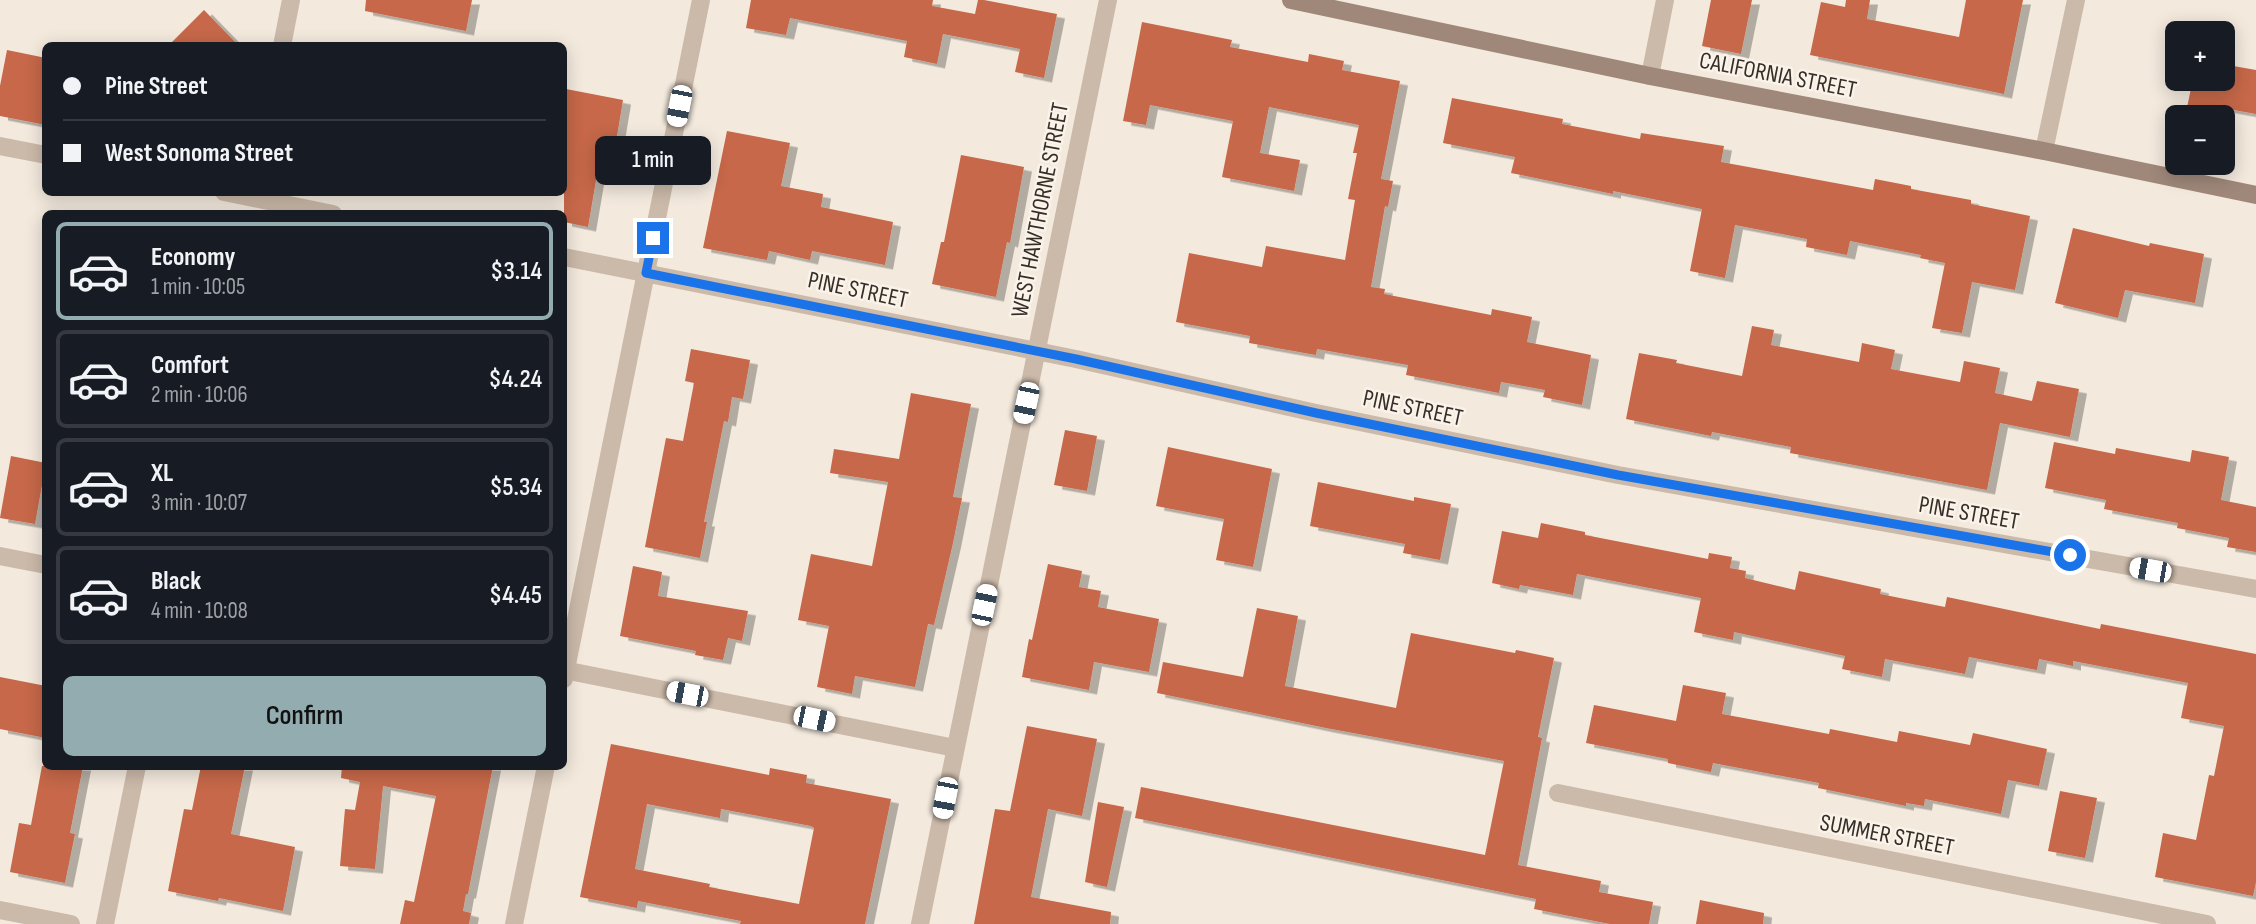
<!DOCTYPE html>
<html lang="en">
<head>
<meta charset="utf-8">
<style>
  :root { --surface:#171b24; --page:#20242c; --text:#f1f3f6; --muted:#9ea1a6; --line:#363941; --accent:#92acb0 }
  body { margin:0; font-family:"Sofia Sans Condensed",sans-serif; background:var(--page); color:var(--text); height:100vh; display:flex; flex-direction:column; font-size:26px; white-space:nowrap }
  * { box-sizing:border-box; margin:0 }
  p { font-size:23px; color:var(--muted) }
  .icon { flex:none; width:38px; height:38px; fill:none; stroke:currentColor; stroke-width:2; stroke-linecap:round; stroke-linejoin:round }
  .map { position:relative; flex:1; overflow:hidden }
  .sheet { position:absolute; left:42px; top:210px; width:525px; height:560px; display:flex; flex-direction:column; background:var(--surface); border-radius:10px; box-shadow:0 4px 18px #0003 }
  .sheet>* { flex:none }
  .guide { position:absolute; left:42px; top:42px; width:525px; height:154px; border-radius:10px; box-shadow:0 4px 18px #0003; display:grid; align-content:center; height:154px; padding:0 21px; background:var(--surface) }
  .fabs { position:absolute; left:2165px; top:21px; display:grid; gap:14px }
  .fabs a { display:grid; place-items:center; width:70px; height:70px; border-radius:10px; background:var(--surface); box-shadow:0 4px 18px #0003; font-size:35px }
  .end { position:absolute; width:32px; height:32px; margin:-16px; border:9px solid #1a73e8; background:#fff; box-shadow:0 0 0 4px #fff }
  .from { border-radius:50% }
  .bubble { position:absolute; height:49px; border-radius:10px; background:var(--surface); box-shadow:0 4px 18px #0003; font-size:23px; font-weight:600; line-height:49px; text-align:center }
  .car { position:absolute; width:21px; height:42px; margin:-21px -10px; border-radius:9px; box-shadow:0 0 5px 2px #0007; background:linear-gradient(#fff 24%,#345 0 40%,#fff 0 76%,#345 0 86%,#fff 0) }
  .guide b { display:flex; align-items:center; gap:24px; height:66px; font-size:26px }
  .guide b+b { border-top:2px solid var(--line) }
  .guide i { width:18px; height:18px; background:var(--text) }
  ul { padding:12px 0 0; list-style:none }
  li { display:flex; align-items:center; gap:21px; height:98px; margin:0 14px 10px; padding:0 7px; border:4px solid var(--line); border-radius:10px }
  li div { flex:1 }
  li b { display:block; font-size:26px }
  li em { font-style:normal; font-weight:600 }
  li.active { border-color:var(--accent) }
  li>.icon { width:63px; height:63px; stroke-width:1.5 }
  .button { display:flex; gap:14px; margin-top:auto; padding:14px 21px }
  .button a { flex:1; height:80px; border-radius:10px; background:var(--accent); color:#111; font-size:28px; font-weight:600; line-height:80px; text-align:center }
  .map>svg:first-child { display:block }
</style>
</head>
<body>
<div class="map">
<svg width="2256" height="924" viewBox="0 0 2256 924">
  <defs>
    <filter id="shadow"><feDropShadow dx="8" dy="4.5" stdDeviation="0" flood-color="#0004"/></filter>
  </defs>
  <rect width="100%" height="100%" fill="#f3e9dd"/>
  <!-- building -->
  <g fill="#c66748" fill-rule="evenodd" filter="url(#shadow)">
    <path d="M366,0h106l-6,31 -101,-20z"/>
    <path d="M751,0h182l-1,6 43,8 3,-14h6l73,14 -13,64 -29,-6 5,-23 -77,-15 -6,30 -33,-7 3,-16 -117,-23 -4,17 -40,-7z"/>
    <path d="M1711,0h41l-11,54 -39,-8z"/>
    <path d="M1846,0h24l-3,19 92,18 7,-37h57l-19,94 -194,-39 11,-53 24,5z"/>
    <path d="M204,10l35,36h-71z"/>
    <path d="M1142,22l90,18 -2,7 78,15 1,-8 35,7 -2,9 58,11 -19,98 12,2 -5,26 -3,-1 -14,81 14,2 -1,5 107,21 1,-6 40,8 -5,25 64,13 -9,50 -39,-8 2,-7 -44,-8 -2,11 -93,-18 2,-10 -91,-16 -1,6 -67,-12 1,-7 -74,-14 13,-69 73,14 4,-21 79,14 10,-60 -7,-1 9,-46h-4l6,-28 -90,-18 -9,46 40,7 -6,31 -72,-14 11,-56 -83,-16 -4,20 -23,-4z"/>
    <path d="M7,50l39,8v67l-46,-9v-30z"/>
    <path d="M2222,64l34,6v44l-33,-6 -2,9h-36l8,-38h29z"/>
    <path d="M566,89l57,11 -10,60 -13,-3 -12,70 -24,-5v-118z"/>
    <path d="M1452,98l111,21 -1,5 78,15 1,-6 83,13 -3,16 152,28 2,-11 36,7v3l60,11v4l59,12 -15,74 -43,-8 -10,51 -30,-5 13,-65 -25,-5 1,-3 -71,-14 -3,14 -41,-8 1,-8 -72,-14 -10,53 -35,-7 12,-62 -89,-18v3l-102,-21 4,-16 -72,-14z"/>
    <path d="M727,131l63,12 -9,43 42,8 -2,13 72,15 -8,43 -73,-14 -2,9 -41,-9 -2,9 -64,-12z"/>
    <path d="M961,155l63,12 -14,76 -3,-1 -11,55 -64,-13 9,-42h3z"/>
    <path d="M2073,228l76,18 1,-3 54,11 -9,49 -70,-13 -7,28 -63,-15z"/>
    <path d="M1752,326l22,4 -3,15 88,17 3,-19 33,7 -4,19 69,13 4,-21 36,7 -5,25 37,8 5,-20 42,8 -9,48 -70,-14 -13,67 -197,-37 1,-6 -79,-15 -1,4 -85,-17 13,-66 38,7 -1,3 66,13z"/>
    <path d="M691,349l59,11 -7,39 -11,-2 -4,25 -4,-1 -20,101h3l-7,36 -55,-11 21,-109 17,3 11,-58 -9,-2z"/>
    <path d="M911,393l60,11 -18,93 9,1 -9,45 -19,82 -6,-1 -13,63 -60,-11 -3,18 -35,-7 12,-61 -31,-6 13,-66 61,12 16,-84 -58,-9 4,-24 65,10z"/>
    <path d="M1065,430l32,6 -10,55 -33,-6z"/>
    <path d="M2054,442l61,12 1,-6 74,14 2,-12 37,7 -8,43 35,7v45l-29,-5 2,-9 -52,-10 1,-5 -74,-14 2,-9 -61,-12z"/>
    <path d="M1168,447l104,22 -19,98 -37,-7 8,-41 -68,-13z"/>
    <path d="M11,456l35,7 -11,61 -35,-6z"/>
    <path d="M1318,482l96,19v-4l37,7 -11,56 -37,-7 2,-9 -95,-18z"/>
    <path d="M1541,523l44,9v3l123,24 1,-6 23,4 -2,11 16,3 -1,7 50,12 4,-19 82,18 -1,5 65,13 2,-10 153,32 1,-5 155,30v228l-3,14 -98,-19 8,-44 33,7 13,-65 5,1 10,-50 -43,-8 7,-35 -115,-22v5l-34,-7 -2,11 -68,-13 -4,17 -80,-15 -3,18 -40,-8 3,-13 -111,-24 -1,8 -39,-8 7,-34 -124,-24 -4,21 -53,-10 -1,4 -27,-6 10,-52 36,7z"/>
    <path d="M1048,564l34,7 -3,16 22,4 -3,16 61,12 -10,53 -55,-10 -5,28 -67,-13 7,-38 3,1z"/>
    <path d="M633,566l29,6 -4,24 90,15 -6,30 -14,-3 -5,22 -28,-5 1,-4 -76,-15z"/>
    <path d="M1257,608l41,8 -13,70 111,22 15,-75 104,20 1,-3 38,8 -16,79 4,1 -24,127 83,16 -2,11 54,10 -4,22h-39l-76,-15 2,-10 -401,-81 6,-31 344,68 19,-94 -178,-33 -169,-35 6,-31 80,15z"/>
    <path d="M0,677l46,9v52l-46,-9z"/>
    <path d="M1683,685l43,8 -4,21 107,20 1,-5 67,13 2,-11 71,14 3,-12 74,16 -8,37 -31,-6 -7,34 -76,-15 -1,7 -18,-3v3l-88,-18 1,-5 -106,-20 -2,9 -43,-9v-4l-82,-16 8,-38 82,16z"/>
    <path d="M1027,726l70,13 -15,77 -34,-7 -17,88 80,15 -1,12h-136l21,-115 15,2z"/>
    <path d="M611,744l158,31 1,-7 37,7 -1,8 85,16 -26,125h-125l1,-3 -103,-20 -1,7 -57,-11zM647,804l73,14 1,-9 90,17 3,2 -15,76 -90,-17 1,-3 -75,-15z"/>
    <path d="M42,766h41l-13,67 5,1 -10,49 -55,-11 9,-49 12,2z"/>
    <path d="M201,766h44l-14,68 64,13 -12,64 -64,-13 -1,3 -50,-10 16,-82 8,1z"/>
    <path d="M342,766h151l-25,128h-2l-3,17 8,2 -2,11h-69l5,-24 9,2 22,-106 -53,-10 -8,83 -35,-3 5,-57 10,1 5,-28 -19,-4z"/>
    <path d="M2060,791l37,7 -12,60 -37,-7z"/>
    <path d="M1098,802l26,5 -17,80 -22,-5z"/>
    <path d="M1700,900l64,13 -1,11h-67z"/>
  </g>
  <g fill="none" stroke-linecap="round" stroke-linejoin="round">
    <!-- street -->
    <g stroke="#cbb9a9" stroke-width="18">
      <path d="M282,46l9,-46"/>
      <path d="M1650,76l15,-76"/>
      <path d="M0,146l46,9"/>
      <path d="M2044,151l32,-151"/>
      <path d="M224,192l109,22"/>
      <path d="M564,257l512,102 240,54 302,62 638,114"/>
      <path d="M0,556l46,9"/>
      <path d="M564,670l391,78"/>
      <path d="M564,679l137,-679"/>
      <path d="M1558,793l649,131"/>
      <path d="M0,910l71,14"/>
      <path d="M105,924l32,-158"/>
      <path d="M514,924l32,-158"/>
      <path d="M920,924l188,-924"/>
    </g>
    <!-- secondary -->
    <path stroke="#9f887a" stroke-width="18" d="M1291,0l359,76 394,75 212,44"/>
  </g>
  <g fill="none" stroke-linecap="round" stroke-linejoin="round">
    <!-- route -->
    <path stroke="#1a73e8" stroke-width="9" d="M653,238l-7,35 430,86 240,54 302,62 452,80"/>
  </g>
  <g text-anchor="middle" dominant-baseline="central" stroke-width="5" stroke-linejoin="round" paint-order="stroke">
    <!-- street labels -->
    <g font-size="24" fill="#382e29" stroke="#faf3ea">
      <text transform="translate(1778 75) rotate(11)">CALIFORNIA STREET</text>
      <text transform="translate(1040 210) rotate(-79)">WEST HAWTHORNE STREET</text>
      <text transform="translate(858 290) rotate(12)">PINE STREET</text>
      <text transform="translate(1413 408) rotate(12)">PINE STREET</text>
      <text transform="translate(1969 513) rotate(10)">PINE STREET</text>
      <text transform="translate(1887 835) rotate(11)">SUMMER STREET</text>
    </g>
  </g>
</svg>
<div class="fabs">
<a>+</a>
<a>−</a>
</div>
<i class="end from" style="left:2070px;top:555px"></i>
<i class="end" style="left:653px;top:238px"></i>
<div class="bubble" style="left:595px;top:136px;width:116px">1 min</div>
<i class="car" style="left:679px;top:106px;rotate:191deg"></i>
<i class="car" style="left:1026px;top:403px;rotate:192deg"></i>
<i class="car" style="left:2150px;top:570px;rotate:280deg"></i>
<i class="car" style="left:984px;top:605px;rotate:12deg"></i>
<i class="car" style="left:687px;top:694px;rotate:281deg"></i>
<i class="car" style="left:814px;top:719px;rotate:102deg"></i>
<i class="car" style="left:945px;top:798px;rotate:191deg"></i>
<div class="guide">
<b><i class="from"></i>Pine Street</b>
<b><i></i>West Sonoma Street</b>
</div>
<section class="sheet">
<ul>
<li class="active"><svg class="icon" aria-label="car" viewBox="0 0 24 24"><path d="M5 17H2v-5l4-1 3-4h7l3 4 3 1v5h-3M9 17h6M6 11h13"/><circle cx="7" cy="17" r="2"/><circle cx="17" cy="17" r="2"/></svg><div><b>Economy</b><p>1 min · 10:05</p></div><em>$3.14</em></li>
<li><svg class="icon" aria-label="car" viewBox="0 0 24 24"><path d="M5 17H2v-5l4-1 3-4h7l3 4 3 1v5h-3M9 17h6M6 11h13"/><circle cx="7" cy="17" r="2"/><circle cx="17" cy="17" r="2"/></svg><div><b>Comfort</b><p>2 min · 10:06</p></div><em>$4.24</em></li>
<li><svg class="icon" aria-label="car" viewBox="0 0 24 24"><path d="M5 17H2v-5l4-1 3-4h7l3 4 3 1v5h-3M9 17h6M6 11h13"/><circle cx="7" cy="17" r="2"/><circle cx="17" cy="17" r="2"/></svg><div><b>XL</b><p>3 min · 10:07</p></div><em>$5.34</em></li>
<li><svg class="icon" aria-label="car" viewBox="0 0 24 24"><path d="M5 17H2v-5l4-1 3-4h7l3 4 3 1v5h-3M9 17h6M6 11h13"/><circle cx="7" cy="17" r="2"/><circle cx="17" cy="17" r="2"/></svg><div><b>Black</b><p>4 min · 10:08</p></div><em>$4.45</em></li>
</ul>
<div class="button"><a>Confirm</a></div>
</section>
</div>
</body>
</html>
